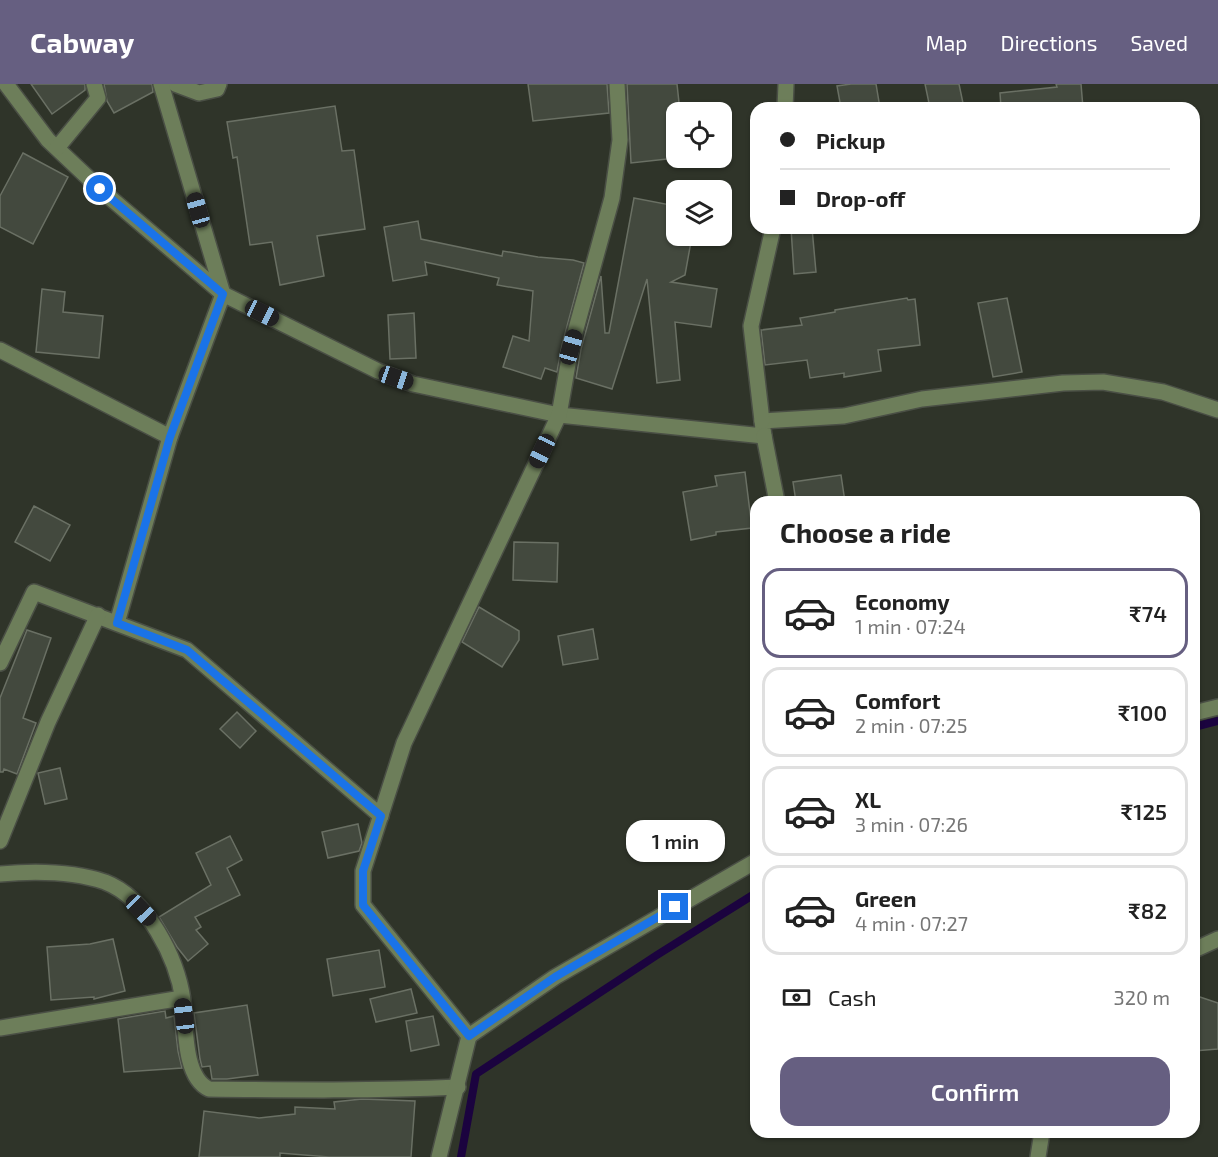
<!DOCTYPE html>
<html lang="en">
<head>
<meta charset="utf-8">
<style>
  :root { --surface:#fff; --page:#f2f2f2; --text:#222; --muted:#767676; --line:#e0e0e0; --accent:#665f81 }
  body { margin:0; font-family:"Exo 2",sans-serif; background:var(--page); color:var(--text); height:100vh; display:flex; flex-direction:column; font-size:22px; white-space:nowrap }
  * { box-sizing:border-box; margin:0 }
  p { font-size:20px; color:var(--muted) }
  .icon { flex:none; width:33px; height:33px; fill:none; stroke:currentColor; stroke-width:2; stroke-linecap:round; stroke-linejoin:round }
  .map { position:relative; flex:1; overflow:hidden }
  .panel { position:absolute; left:750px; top:412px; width:450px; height:642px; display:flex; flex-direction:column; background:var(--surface); border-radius:18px; box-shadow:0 2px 4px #0004 }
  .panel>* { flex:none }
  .banner { position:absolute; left:750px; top:18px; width:450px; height:132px; border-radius:18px; box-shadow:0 2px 4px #0004; display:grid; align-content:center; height:132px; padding:0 30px; background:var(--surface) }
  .buttons { position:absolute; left:666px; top:18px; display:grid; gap:12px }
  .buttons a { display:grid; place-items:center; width:66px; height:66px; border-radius:12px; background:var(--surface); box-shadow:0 2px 4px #0004; font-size:30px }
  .end { position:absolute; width:27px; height:27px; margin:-14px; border:8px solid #1a73e8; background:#fff; box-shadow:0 0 0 3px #fff }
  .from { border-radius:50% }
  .bubble { position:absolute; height:42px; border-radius:18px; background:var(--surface); box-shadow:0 2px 4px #0004; font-size:20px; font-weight:600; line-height:42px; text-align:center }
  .car { position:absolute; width:18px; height:36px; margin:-18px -9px; border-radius:8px; box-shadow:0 0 4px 2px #0007; background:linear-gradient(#222 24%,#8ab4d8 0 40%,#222 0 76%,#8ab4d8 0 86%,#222 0) }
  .banner b { display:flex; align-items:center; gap:21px; height:57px; font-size:22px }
  .banner b+b { border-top:2px solid var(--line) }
  .banner i { width:15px; height:15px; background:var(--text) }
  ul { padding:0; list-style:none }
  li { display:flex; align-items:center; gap:18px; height:90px; margin:0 12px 9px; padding:0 18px; border:3px solid var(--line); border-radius:18px }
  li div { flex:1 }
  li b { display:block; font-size:22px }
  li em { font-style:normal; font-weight:600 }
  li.selected { border-color:var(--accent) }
  li>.icon { width:54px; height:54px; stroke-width:1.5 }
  h2 { padding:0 30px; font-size:27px; line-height:72px }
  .pay { display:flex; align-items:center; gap:15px; height:66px; padding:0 30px; font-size:22px }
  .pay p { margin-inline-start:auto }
  .button { display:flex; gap:12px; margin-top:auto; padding:12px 30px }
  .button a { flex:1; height:69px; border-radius:18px; background:var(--accent); color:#fff; font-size:24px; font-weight:600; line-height:69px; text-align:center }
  header { display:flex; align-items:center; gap:36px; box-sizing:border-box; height:84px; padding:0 30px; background:var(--accent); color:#fff }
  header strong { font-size:28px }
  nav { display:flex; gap:33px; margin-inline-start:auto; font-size:21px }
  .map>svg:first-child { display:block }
</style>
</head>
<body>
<header>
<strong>Cabway</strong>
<nav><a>Map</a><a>Directions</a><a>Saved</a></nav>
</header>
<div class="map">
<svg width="1218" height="1073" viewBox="0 0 1218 1073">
  <rect width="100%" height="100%" fill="#2f3429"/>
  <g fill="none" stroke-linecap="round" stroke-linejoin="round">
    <!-- stream -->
    <g stroke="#1b033f" stroke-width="8">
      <path d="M1194,643l24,-6"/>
      <path d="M461,1073l15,-83 181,-119 99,-62"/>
    </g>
  </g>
  <!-- building -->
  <g fill="#43493e" stroke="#6a7064" stroke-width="1.5">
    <path d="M31,0h54v6l-33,24z"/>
    <path d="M104,0h48l1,8 -39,21 -7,-12z"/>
    <path d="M528,0h79l2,29 -76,8z"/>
    <path d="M627,0h50l3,28h-4v46l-45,5z"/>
    <path d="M851,0h25l4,24h-39l-4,-22z"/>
    <path d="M925,0h34l5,24h-34z"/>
    <path d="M1056,0h25l2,24h-82l-1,-15 57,-6z"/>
    <path d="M335,22l7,45 12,-1 11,79 -48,7 7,40 -44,9 -8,-43 -22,3 -13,-88 -4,1 -6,-36z"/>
    <path d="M23,69l45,24 -35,67 -33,-17v-31z"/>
    <path d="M634,114l42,8v30h16l-7,39 -14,7 46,7 -6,38 -36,-5 5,58 -23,3 -10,-104 -35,110 -36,-11 5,-29 20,-73 4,57h4z"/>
    <path d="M418,137l3,18 81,17 1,-5 35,6 35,3 11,3 -22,82 -5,27 -12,-4 -4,11 -38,-12 10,-31 16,5 4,-50 -36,-6 2,-7 -74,-16 2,13 -34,6 -9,-54z"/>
    <path d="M791,144h21l4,44 -22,2z"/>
    <path d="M42,205l23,3 -2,20 40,4 -4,42 -63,-6z"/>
    <path d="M907,214l1,2 7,-1 5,46 -42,5 3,21 -37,6v-4l-34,5 -3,-18 -42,5 -4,-35 41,-5 -2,-7 35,-6v-2z"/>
    <path d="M1007,214l15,74 -29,5 -15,-74z"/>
    <path d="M414,229l2,45 -26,1 -2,-44z"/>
    <path d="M745,388l7,56 -36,4v3l-25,5 -8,-48 34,-6 -2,-10z"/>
    <path d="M841,391l4,27h-49l-3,-20z"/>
    <path d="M34,422l36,19 -20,36 -35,-19z"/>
    <path d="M514,458l44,1 -1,39 -44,-2z"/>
    <path d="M479,523l40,24v9l-17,27 -40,-25z"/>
    <path d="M593,545l5,30 -35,6 -5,-29z"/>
    <path d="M27,546l24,8 -28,80 13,5 -19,51 -13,-5 -1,3h-3v-74z"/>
    <path d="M237,628l19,19 -16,17 -20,-19z"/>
    <path d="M60,684l7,31 -22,5 -7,-31z"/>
    <path d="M358,740l4,19 -3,8 -31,7 -6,-26z"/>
    <path d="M230,752l12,24 -15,8 13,27 -45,22 6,10 -5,3 12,14 -20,17 -11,-14 -18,-30 52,-32 -15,-32z"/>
    <path d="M113,855l12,52 -31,8v-2l-43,3 -4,-53 43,-3z"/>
    <path d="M379,866l6,37 -52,9 -6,-37z"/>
    <path d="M411,905l6,24 -41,9 -6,-23z"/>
    <path d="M1194,911l24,8v46l-24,2z"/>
    <path d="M247,921l11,70 -31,4h-15l-2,-13 -8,1 -2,-8 -6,-46z"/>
    <path d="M165,927l1,7 8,-2 4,35 4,17 -58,4 -6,-53z"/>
    <path d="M433,932l6,29 -28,6 -5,-30z"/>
    <path d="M362,1015l53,2 -4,56h-82l-49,-4v4h-81l5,-46 55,7 36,-4v-7l40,2 -1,-7z"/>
  </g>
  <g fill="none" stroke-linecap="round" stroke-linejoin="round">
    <defs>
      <g id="minor">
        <path d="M6,0l42,56 52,49 123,105 155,77 35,13 146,31 205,21 -2,-15 82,-5 78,-17 141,-16 40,-1 60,10 55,18"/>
        <path d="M175,0l24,9 18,-4 2,-5"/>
        <path d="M785,24l1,-24"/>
        <path d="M57,64l41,-50 -4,-14"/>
        <path d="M0,266l170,87"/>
        <path d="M762,337l-11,-95 22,-98"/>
        <path d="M764,352l13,66"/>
        <path d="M117,539l53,-186 53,-143 -62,-210"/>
        <path d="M0,579l34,-71 153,58 194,166"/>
        <path d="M1194,629l24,-6"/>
        <path d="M0,757l48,-119 50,-107"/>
        <path d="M0,790c34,-3 72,-3 105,8 42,16 72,76 78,118 3,25 0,77 26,89 83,1 166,2 249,-2"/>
        <path d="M1194,866l24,-11"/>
        <path d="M0,944l182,-30"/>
        <path d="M469,952l86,-59 201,-116"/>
        <path d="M439,1073l30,-121 -106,-131v-34l41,-128 155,-328 12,-68 41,-149 8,-58 -3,-56"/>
        <path d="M1038,1073l4,-25"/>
      </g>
    </defs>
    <!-- minor casing -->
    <use href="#minor" stroke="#4a4f45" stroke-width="18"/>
    <!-- minor -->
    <use href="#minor" stroke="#6d7e5a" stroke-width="15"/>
  </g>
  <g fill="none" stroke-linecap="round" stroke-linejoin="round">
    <!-- route -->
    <path stroke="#1a73e8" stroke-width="8" d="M100,105l123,105 -53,143 -53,186 70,27 194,166 -18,55v34l106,131 86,-59 120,-70"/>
  </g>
</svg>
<div class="buttons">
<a><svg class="icon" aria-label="locate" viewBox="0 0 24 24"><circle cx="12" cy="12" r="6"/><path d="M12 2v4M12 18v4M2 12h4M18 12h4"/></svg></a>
<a><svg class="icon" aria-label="layers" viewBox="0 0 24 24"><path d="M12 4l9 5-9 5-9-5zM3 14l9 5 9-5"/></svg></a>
</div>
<i class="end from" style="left:100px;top:105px"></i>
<i class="end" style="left:675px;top:823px"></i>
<div class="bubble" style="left:626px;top:736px;width:99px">1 min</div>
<i class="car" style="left:198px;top:126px;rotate:344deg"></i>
<i class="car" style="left:262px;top:229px;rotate:116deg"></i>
<i class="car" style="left:571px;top:263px;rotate:16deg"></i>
<i class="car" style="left:396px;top:294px;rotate:109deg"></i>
<i class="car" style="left:542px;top:367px;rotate:205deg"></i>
<i class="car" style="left:141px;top:826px;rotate:136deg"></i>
<i class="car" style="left:184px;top:932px;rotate:353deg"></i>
<div class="banner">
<b><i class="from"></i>Pickup</b>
<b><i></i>Drop-off</b>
</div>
<section class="panel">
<h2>Choose a ride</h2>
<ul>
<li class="selected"><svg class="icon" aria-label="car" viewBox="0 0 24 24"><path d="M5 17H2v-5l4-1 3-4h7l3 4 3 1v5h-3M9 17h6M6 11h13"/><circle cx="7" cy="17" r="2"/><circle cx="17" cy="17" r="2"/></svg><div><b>Economy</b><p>1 min · 07:24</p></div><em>₹74</em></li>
<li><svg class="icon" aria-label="car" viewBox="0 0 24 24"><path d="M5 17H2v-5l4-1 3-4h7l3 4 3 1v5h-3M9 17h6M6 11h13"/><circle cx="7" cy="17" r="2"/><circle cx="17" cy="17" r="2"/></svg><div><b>Comfort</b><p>2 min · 07:25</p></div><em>₹100</em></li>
<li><svg class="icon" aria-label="car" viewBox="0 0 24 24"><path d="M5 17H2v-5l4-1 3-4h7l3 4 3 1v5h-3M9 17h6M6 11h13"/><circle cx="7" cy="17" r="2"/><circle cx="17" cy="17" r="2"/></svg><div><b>XL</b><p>3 min · 07:26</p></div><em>₹125</em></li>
<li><svg class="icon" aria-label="car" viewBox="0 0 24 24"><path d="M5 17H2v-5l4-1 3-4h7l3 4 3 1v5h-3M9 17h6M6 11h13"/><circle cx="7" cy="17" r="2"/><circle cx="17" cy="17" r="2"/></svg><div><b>Green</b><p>4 min · 07:27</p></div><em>₹82</em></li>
</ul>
<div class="pay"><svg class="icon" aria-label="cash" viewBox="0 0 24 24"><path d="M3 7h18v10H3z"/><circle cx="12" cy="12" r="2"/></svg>Cash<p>320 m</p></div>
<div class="button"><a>Confirm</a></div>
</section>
</div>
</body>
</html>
